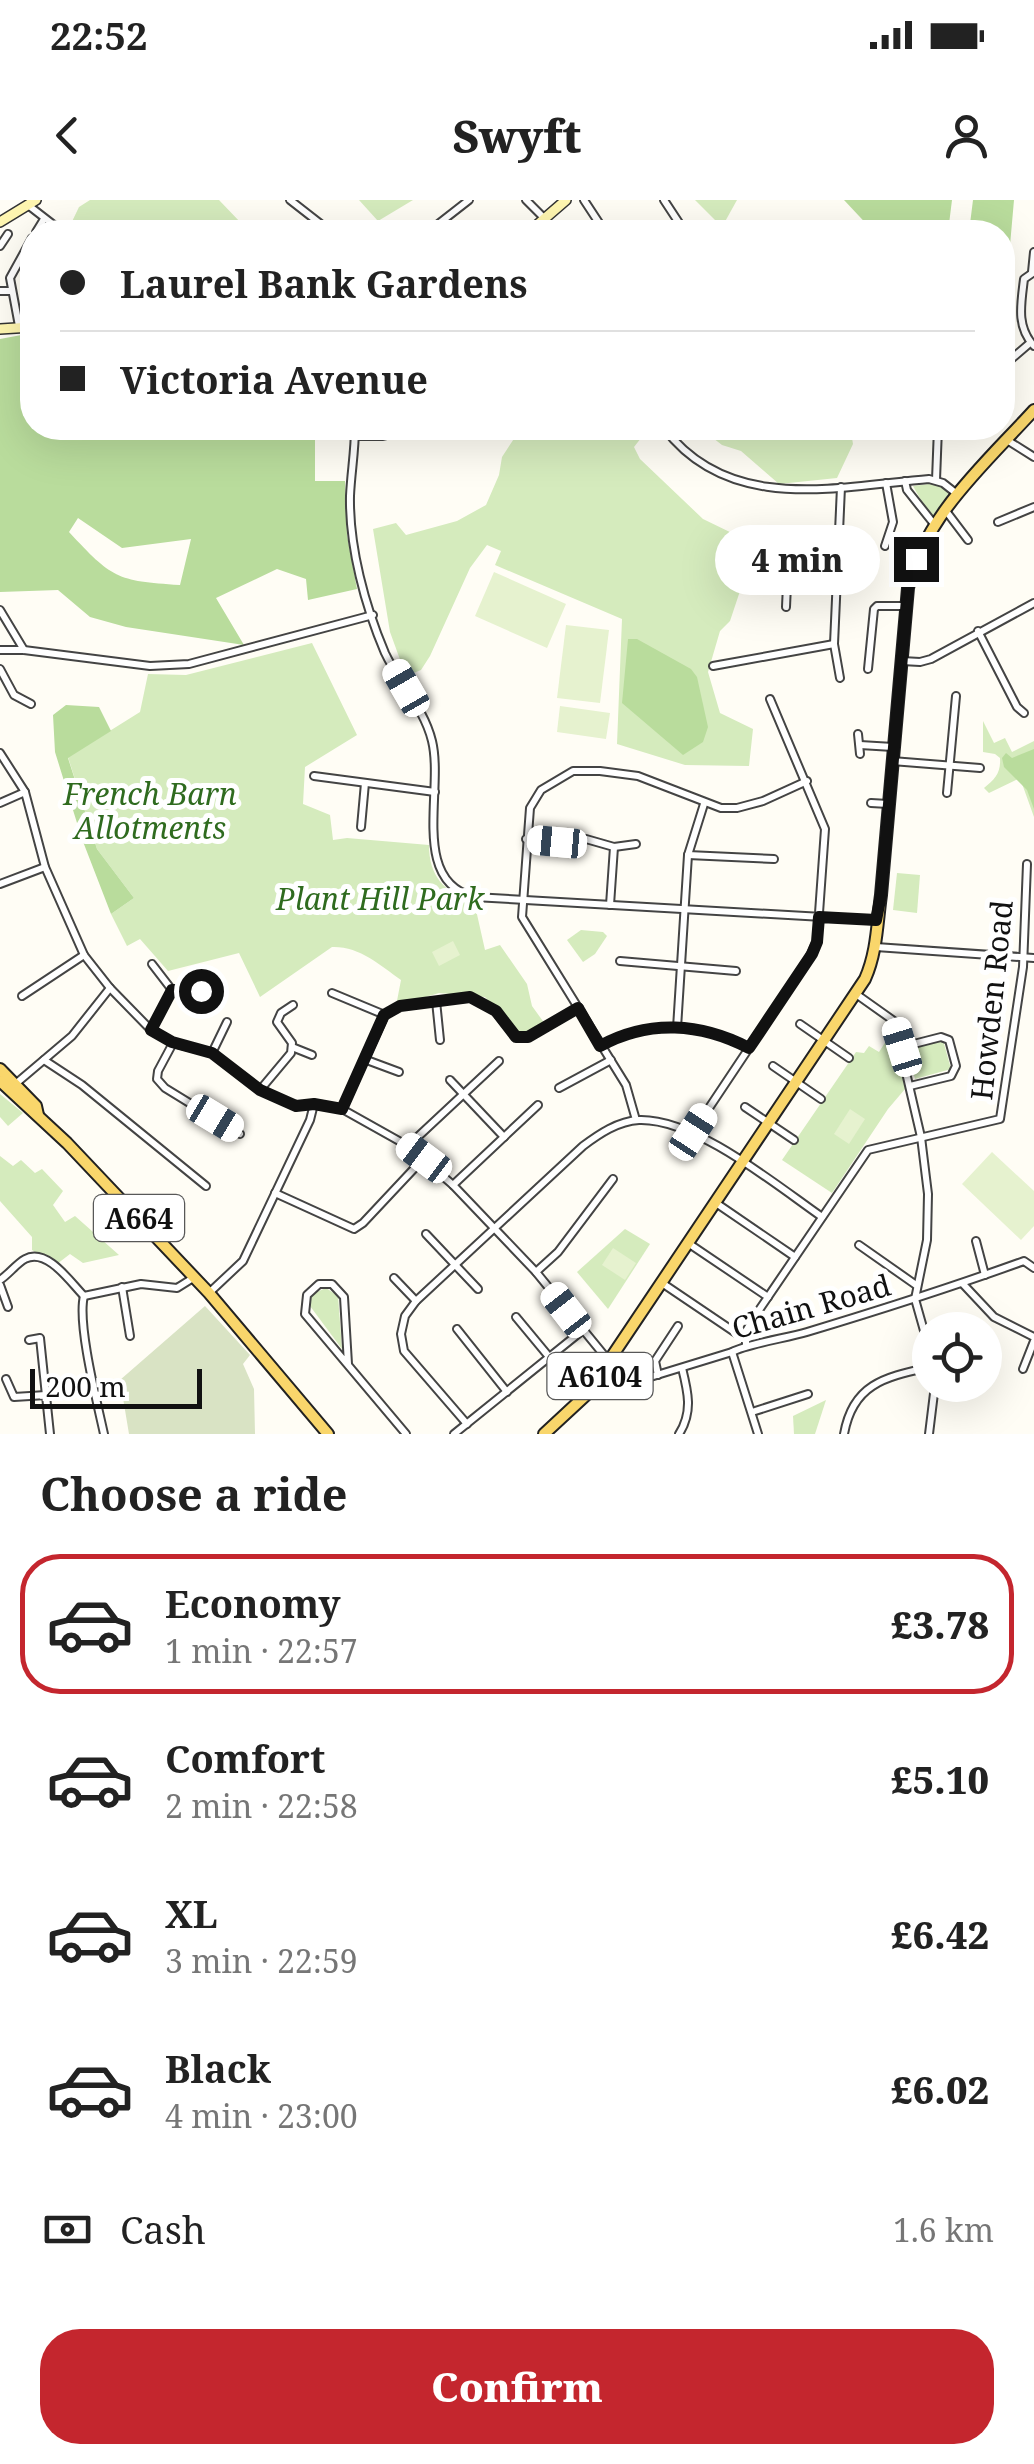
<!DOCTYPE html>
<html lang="en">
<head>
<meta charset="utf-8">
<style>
  :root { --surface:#fff; --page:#f2f2f2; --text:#222; --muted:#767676; --line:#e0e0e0; --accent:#c4262e }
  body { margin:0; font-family:"Noto Serif",serif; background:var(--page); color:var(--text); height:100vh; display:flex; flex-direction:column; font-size:38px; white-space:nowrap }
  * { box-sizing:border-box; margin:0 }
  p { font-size:32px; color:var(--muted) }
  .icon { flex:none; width:55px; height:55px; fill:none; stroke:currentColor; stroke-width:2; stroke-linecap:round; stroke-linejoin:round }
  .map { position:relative; height:1234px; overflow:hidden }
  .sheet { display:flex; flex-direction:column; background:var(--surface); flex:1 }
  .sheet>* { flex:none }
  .guide { position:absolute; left:20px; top:20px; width:995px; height:220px; border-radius:40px; box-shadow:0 10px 40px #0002; display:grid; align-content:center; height:220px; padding:0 40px; background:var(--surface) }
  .buttons { position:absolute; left:912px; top:1112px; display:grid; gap:20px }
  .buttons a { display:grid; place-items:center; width:90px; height:90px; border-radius:50%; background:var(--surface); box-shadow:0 10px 40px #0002; font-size:50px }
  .scale { position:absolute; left:30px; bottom:25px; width:172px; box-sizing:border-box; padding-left:10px; border:5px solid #111; border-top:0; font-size:28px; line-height:35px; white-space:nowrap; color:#111; -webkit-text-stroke:8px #fff; paint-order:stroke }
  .end { position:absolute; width:45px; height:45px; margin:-22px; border:12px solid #111; background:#fff; box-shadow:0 0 0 5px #fff }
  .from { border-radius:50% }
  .bubble { position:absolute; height:70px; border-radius:35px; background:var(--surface); box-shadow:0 10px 40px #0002; font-size:32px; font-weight:800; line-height:70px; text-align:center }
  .car { position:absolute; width:30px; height:60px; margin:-30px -15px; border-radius:12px; box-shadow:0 0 8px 2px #0007; background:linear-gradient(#fff 24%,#345 0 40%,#fff 0 76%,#345 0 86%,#fff 0) }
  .guide b { display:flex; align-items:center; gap:35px; height:95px; font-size:38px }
  .guide b+b { border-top:2px solid var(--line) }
  .guide i { width:25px; height:25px; background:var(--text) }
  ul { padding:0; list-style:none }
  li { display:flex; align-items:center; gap:30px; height:140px; margin:0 20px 15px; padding:0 20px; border:5px solid transparent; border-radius:40px }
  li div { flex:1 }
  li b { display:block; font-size:38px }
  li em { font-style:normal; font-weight:800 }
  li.selected { border-color:var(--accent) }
  li>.icon { width:90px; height:90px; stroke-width:1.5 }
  h2 { padding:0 40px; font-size:45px; line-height:120px }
  .pay { display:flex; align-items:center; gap:25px; height:110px; padding:0 40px; font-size:38px }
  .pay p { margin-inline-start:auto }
  .cta { display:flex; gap:20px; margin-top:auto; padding:20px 40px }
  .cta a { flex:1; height:115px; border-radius:40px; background:var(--accent); color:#fff; font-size:40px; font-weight:800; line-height:115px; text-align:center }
  .status { display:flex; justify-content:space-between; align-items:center; height:70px; padding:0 50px; background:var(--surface); direction:ltr }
  .status svg { height:28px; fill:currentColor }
  header { display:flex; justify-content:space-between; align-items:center; height:130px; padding:0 40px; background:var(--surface); font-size:45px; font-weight:800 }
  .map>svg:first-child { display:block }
</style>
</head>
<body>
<div class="status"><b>22:52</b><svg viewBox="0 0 49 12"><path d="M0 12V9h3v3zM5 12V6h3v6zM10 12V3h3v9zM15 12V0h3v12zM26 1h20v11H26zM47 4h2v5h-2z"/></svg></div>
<header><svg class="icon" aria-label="back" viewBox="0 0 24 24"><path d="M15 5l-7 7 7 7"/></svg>Swyft<svg class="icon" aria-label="person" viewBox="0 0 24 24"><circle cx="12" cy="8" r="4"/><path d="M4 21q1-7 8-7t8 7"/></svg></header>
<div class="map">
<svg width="1034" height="1234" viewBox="0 0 1034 1234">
  <rect width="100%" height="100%" fill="#fffdf5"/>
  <!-- green -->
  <g fill="#d5ebbd">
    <path d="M90,0h129l23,24 17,-4 18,12h-210l12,-25z"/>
    <path d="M359,0h54l-35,21z"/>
    <path d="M695,0h42l-15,27z"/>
    <path d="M521,228h128l-15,19 6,12 63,60 33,16 4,56 -10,30 -10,10 -12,41 12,41 33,16 -4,37 -64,-1 -68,-21 5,-125 -127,-54 6,-14 -14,-6 -17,23 -40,88 -9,14 -15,6 -16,-44 -17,-103 23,-6 10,12 51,-14 29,-16 13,-30 3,-18z"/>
    <path d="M700,228h140l12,10 1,6 -16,34 -58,6 -38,-33 -19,-6z"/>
    <path d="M937,283l12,10 -18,25 -18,-32z"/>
    <path d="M312,443l45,92 -52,32 -2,37 27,11 3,25 14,-2 82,7c0,31 15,48 45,56l11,49 15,-5 27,39 5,22 13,18 -17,10h-10l-33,-37 -46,-4 -43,13 5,-26c-21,-15 -42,-34 -69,-33l-72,50 -21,-44 -71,18 -28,-32 -13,7 -16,-32 23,-16 -37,-49 -29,-92 72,-45 8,-38 38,1z"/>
    <path d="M983,521l11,22 11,-5 7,14 22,-11v76l-14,-39 -31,15 -5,-5c11,-9 17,-15 16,-30l-5,-4 -12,-2z"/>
    <path d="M897,673l23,2 -3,38 -24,-3z"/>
    <path d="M581,730l22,2 4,4 -12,18 -12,8 -16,-22z"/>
    <path d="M892,832l13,57 -17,20 -56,84 -50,-33 74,-108 8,1 5,-7 10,6z"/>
    <path d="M943,840l8,29 -36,10 -8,-29z"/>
    <path d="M0,894l23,19 -15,13 -8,-9z"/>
    <path d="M0,956l13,10 8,-6 14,13 7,-4 21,22 -10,14 12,17 10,-6 44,39 -36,8 -13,-9 -13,10 -25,-14v-13l-32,-36z"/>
    <path d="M625,1029l25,15 -42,65 -31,-37z"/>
    <path d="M326,1088l12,8 4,53 -32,-43 2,-12z"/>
    <path d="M826,1200l-11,34h-21l-1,-18z"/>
  </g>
  <!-- forest -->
  <g fill="#b9dc9c" fill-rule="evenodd">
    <path d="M844,0h108l-4,32h-74z"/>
    <path d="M973,0h41l-6,68 -5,-1 -1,-35h-33z"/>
    <path d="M32,133v95h283v53h30l2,54 10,54 -49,11 -2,-21 -29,-10 -61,29 28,47 -118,-18 -36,-10 -32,-27 -58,2v-253zM78,318l44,30 69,-9 -11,46c-64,-4 -68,-7 -111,-53z"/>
    <path d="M628,439h9l54,30 6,8 11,50 -5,15 -20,13 -61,-52z"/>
    <path d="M66,505l33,2 12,24 -43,27 29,91 37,49 -23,16 -29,-75 -27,-87 -2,-37z"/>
    <path d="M1034,549v60l-7,-19 -23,-23 -2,-9 4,-5 6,5z"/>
  </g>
  <!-- cemetery -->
  <path fill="#d9e3c4" d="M205,1106l45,49 -7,9 11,25 1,45h-126l-9,-54z"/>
  <!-- pitch -->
  <g fill="#e6f2cf">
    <path d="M494,372l72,32 -19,44 -72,-32z"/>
    <path d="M566,425l43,5 -9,73 -43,-5z"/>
    <path d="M560,506l50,7 -4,26 -49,-7z"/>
    <path d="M453,741l7,14 -21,11 -7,-14z"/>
    <path d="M850,909l15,10 -16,25 -15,-10z"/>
    <path d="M992,952l42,39v35l-13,14 -59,-56z"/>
    <path d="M613,1048l23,15 -11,17 -23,-15z"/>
  </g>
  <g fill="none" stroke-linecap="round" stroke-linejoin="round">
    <defs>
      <g id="street">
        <path d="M290,0l41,32"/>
        <path d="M526,0l18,18"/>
        <path d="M584,0l21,32"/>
        <path d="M664,0l21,32"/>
        <path d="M28,5l31,24"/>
        <path d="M36,32l8,-13"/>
        <path d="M428,32l41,-32"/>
        <path d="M0,46l8,-12"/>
        <path d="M1032,72l2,-20"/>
        <path d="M1034,72l-10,7c-3,25 -8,48 10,67"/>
        <path d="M0,91h11"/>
        <path d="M19,126l-9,-48 22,-40"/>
        <path d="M1002,167l28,-24"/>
        <path d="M355,228c0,23 -4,45 -5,68 -1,51 15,110 35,157 14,30 39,55 47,88 12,49 -22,140 42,156l401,23"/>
        <path d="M664,228c65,86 172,59 265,51l14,4 14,11"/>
        <path d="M903,228l35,7"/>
        <path d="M355,236h28l35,-8"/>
        <path d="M1007,240l27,17"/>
        <path d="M936,280l2,-52"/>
        <path d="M905,281l2,9 27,34"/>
        <path d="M946,311l22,29"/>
        <path d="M998,322l36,-15"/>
        <path d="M740,346l100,-12"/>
        <path d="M885,346l8,-24 -7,-39"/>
        <path d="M786,407l3,-67"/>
        <path d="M0,410l24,40"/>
        <path d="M978,431l39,76 7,6"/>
        <path d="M0,450h24l126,16 39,-2 184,-49"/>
        <path d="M902,461l18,1 11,-3 103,-56"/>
        <path d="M713,466l121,-22"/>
        <path d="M0,469l14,26 17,9"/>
        <path d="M868,469l6,-60 3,-3h30"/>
        <path d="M840,478l-6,-34 7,-157"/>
        <path d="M858,534l2,20"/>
        <path d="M860,545l33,2"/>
        <path d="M0,553l25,39 20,75 39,88 26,33 41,42 22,13 39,10 48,37 36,16 18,-2 28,5 66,37 45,39 83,87 72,88"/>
        <path d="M892,561l88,7"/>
        <path d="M314,576l121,16"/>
        <path d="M947,593l9,-97"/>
        <path d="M0,603l25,-11"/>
        <path d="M871,603l17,1"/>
        <path d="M361,627l4,-44"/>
        <path d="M526,639l31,3"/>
        <path d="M586,639l28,8 -4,58"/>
        <path d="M614,647l22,-3"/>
        <path d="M688,655l86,4"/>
        <path d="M0,684l45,-17"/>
        <path d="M876,747l158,11"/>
        <path d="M620,761l116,10"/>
        <path d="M152,764l20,26"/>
        <path d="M332,793l53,22"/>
        <path d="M856,794l38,27 27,116 7,57 -1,46 -12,59 15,53"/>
        <path d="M22,796l62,-41"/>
        <path d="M436,801l4,39"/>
        <path d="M800,824l49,34"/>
        <path d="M677,828l11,-173 16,-51"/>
        <path d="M151,830l21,-40 29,1 11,-9"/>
        <path d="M173,843l-15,28 -1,8 8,9 75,46"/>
        <path d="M600,846c49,-27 101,-23 149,2"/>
        <path d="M292,847l20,8"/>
        <path d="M902,847l39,-10 8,3 7,26 -5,10 -41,10"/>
        <path d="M212,853l15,-31"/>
        <path d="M364,859l35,13"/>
        <path d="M44,860l38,25 124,101"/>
        <path d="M773,866l48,33"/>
        <path d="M450,880l54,57"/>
        <path d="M13,886l59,-50 38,-48"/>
        <path d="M559,888l52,-28"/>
        <path d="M260,890l31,-37 1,-10 -15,-21 4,-9 12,-8"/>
        <path d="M745,907l49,33"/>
        <path d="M342,909l43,-94 15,-9 70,-9 25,14 21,26h12l51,-29"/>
        <path d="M636,920l-10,-35 -104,-168 8,-109 11,-18 32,-19h27l38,5 83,32h16l26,-7 44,-20"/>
        <path d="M693,932l116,-174 8,-17 8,-112 -55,-130"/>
        <path d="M409,945l90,-84"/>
        <path d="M453,985l85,-80"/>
        <path d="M275,993l79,36 9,-6 61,-65"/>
        <path d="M716,1003l79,54"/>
        <path d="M426,1034l52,55"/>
        <path d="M976,1041l9,34"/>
        <path d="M688,1043l80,54"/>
        <path d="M859,1045l57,40"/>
        <path d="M536,1072l22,-20 55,-73"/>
        <path d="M394,1078l22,23"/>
        <path d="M0,1080c9,-6 16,-16 25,-21 22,-12 46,24 59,37"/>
        <path d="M662,1083l74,50 10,3"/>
        <path d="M963,1084l31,33 40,20"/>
        <path d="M0,1085l8,22"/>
        <path d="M122,1087l8,49"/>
        <path d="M210,1092l33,-31 67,-141 4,-16"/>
        <path d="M84,1096c-7,27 13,106 20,138"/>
        <path d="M84,1096l57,-12 36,4 16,-10"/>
        <path d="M516,1117l34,41"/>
        <path d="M457,1129l50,63"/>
        <path d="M29,1140l11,-2 10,96"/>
        <path d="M746,1145v-14l9,-15 113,-166 132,-31 23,-152 4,-103"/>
        <path d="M732,1152l26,82"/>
        <path d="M348,1164l-4,-67 -12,-13h-13l-12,11 -2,19 101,120"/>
        <path d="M1023,1169l11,-28"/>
        <path d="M658,1175l-3,-14 23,-35"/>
        <path d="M6,1179l8,18 32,-2"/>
        <path d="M596,1180l25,6 111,-34c14,-8 55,-14 75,-20 73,-22 145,-45 217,-71l10,7"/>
        <path d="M752,1212l56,-18"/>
        <path d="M467,1224l-63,-73 -3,-17 4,-18 11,-15 167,-155c16,-12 35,-25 56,-26 56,-2 137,65 183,97"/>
        <path d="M454,1234l129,-104"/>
        <path d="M679,1234c14,-22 9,-42 3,-66"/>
        <path d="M844,1234c9,-51 42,-57 86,-67"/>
        <path d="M929,1234l6,-49"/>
      </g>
      <g id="secondary">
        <path d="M0,22l36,-22"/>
        <path d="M529,32l37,-32"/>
        <path d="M0,129l32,-2"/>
      </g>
      <g id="primary">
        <path d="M0,869l36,37 2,9"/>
        <path d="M0,881l67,62 142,150 119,141"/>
        <path d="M544,1234l42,-39 279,-416c12,-27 12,-55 16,-84l27,-307c17,-73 77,-124 126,-178"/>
      </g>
    </defs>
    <!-- street casing -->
    <use href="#street" stroke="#444" stroke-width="10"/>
    <!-- secondary casing -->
    <use href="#secondary" stroke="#333" stroke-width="12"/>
    <!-- primary casing -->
    <use href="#primary" stroke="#222" stroke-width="14"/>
    <!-- street -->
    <use href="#street" stroke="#fff" stroke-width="6"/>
    <!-- secondary -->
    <use href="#secondary" stroke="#fff6b0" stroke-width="9"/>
    <!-- primary -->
    <use href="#primary" stroke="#f9d66b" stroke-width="10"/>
  </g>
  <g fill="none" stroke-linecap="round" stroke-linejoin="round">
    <!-- route -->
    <path stroke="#111" stroke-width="12" d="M201,791l-29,-1 -21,40 21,12 40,11 48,37 36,16 18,-2 28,5 42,-94 16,-9 70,-9 26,14 20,26h12l50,-29 22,38c49,-27 101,-23 149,2l63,-94 5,-12 2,-25 57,3 5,-25 27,-307 8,-29"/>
  </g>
  <g text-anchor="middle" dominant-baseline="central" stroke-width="10" stroke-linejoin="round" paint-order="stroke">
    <!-- shield labels -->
    <g fill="#fff" stroke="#585858" stroke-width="2.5">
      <rect x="94" y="995" width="90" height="46" rx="8"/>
      <rect x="547.5" y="1153" width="105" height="46" rx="8"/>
    </g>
    <g font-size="28" font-weight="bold" fill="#111">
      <text x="139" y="1018">A664</text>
      <text x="600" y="1176">A6104</text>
    </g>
    <!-- park labels -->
    <g font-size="30" font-style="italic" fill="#2f6b1f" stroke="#fff">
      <text x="150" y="593">French Barn<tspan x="150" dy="34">Allotments</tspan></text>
      <text x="380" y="698">Plant Hill Park</text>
    </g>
    <!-- street labels -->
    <g font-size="30" fill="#111" stroke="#fff">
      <text transform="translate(991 800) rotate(-84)">Howden Road</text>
      <text transform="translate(811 1106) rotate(-16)">Chain Road</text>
    </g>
  </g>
</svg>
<div class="buttons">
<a><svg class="icon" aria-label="locate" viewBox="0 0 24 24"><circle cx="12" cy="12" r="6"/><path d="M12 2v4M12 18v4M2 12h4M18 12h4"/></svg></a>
</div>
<div class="scale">200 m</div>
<i class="end from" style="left:201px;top:791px"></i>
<i class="end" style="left:916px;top:359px"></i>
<div class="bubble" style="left:715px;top:325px;width:165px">4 min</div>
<i class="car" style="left:406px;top:488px;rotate:330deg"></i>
<i class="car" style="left:557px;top:642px;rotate:275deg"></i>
<i class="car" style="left:902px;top:847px;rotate:343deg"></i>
<i class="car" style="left:215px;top:918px;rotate:121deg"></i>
<i class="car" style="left:693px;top:932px;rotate:33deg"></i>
<i class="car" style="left:424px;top:958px;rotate:307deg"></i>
<i class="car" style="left:566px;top:1110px;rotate:322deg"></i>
<div class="guide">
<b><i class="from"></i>Laurel Bank Gardens</b>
<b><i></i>Victoria Avenue</b>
</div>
</div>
<section class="sheet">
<h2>Choose a ride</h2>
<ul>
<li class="selected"><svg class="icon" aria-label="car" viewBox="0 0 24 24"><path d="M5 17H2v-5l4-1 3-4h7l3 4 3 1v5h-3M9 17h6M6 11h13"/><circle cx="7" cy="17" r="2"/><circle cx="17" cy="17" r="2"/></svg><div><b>Economy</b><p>1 min · 22:57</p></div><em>£3.78</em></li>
<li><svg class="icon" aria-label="car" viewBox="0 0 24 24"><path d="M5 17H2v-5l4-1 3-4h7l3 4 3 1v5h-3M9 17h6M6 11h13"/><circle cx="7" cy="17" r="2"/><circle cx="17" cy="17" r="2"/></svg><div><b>Comfort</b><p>2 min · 22:58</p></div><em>£5.10</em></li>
<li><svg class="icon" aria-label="car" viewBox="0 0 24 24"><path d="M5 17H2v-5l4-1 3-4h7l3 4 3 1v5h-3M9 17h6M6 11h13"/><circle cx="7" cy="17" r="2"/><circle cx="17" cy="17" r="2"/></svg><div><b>XL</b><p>3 min · 22:59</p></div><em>£6.42</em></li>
<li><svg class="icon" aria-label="car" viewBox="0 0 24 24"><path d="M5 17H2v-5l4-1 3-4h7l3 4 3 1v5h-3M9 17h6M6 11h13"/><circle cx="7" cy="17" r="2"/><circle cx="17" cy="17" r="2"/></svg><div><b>Black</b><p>4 min · 23:00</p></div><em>£6.02</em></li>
</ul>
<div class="pay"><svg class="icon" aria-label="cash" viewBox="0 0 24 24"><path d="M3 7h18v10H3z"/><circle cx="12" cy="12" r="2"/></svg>Cash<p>1.6 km</p></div>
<div class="cta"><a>Confirm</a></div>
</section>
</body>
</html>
